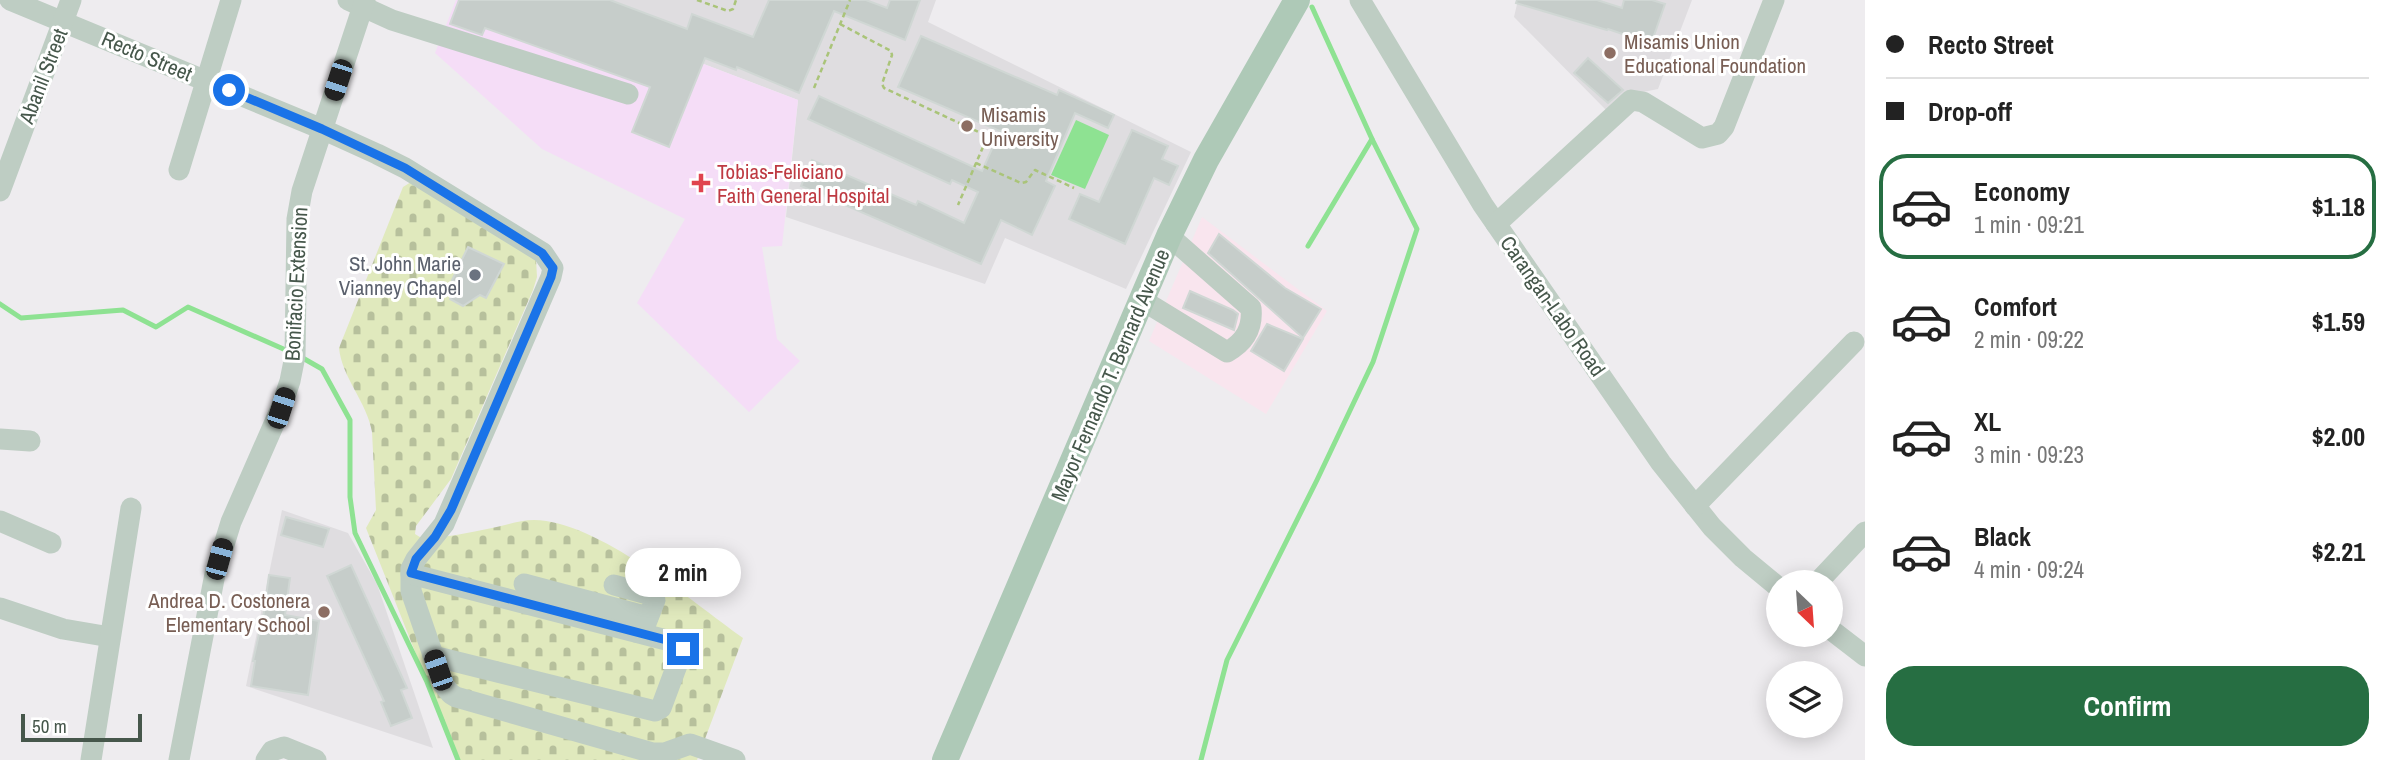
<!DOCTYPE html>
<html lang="en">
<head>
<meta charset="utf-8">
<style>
  :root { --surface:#fff; --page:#f6f6f6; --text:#222; --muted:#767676; --line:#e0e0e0; --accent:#266e42 }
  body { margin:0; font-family:"Archivo Narrow",sans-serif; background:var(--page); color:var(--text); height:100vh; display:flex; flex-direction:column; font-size:26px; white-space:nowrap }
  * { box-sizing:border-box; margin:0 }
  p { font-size:23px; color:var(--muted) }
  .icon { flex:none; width:38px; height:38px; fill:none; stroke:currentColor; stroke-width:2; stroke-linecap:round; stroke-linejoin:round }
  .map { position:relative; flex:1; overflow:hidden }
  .drawer { display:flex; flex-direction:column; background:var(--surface); width:525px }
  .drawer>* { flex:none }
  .banner { display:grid; align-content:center; height:154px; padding:0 21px; background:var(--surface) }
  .needle { width:46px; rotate:155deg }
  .fabs { position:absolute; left:1766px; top:570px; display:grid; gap:14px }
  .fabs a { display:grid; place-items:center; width:77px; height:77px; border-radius:50%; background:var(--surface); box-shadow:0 4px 18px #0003; font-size:35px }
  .scale { position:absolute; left:21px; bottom:18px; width:121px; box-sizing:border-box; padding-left:7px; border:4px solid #46574b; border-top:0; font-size:19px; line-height:24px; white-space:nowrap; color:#46574b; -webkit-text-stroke:5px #fff; paint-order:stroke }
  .end { position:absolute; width:32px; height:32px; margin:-16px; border:9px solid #1a73e8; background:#fff; box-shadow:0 0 0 4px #fff }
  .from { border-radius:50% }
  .bubble { position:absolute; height:49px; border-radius:24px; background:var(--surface); box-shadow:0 4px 18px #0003; font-size:23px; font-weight:800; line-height:49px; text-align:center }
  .car { position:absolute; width:21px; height:42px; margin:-21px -10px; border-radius:9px; box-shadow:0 0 5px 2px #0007; background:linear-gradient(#222 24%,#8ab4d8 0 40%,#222 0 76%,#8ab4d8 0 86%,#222 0) }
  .banner b { display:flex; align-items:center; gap:24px; height:66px; font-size:26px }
  .banner b+b { border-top:2px solid var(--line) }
  .banner i { width:18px; height:18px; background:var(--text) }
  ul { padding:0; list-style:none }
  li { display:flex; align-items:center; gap:21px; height:105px; margin:0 14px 10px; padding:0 7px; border:4px solid transparent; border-radius:28px }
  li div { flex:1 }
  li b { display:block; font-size:26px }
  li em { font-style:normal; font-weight:800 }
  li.active { border-color:var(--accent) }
  li>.icon { width:63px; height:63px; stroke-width:1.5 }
  .primary-button { display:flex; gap:14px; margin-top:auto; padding:14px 21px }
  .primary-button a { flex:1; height:80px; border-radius:28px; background:var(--accent); color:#fff; font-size:28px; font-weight:800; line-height:80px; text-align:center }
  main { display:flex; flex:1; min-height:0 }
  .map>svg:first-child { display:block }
</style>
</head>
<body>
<main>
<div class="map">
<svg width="1865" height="760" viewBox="0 0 1865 760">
  <defs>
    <pattern id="cemetery-stones" width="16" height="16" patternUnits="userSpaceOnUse" patternTransform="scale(1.75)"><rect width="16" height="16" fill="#e0e9bd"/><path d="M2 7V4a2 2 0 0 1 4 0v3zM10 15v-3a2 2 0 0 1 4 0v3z" fill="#b7c09c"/></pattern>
  </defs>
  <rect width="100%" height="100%" fill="#eeecef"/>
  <!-- commercial -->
  <path fill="#f9e5ee" d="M1202,217l125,94 -61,103 -117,-73z"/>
  <!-- education -->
  <g fill="#dfdde0">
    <path d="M536,0h400l-8,22 263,130 -65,137 -121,-51 -20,46 -199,-67 12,-117z"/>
    <path d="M1518,0h174l-34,89 -25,5 -26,17 -93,-94z"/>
    <path d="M282,510l66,23 29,51 56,164 -187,-62z"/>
  </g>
  <!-- medical -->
  <path fill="#f5ddf7" d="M456,0h80l262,100 -16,146 -20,1 15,92 23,22 -51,51 -112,-109 48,-84 -143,-70 -107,-96z"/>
  <!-- cemetery -->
  <path fill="url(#cemetery-stones)" d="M411,182l125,77 1,18 -4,13 -82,189 -35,47 -1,8 8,5c23,-2 46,-6 69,-11 14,-3 29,-8 42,-8 64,1 156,80 209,118l-46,122h-239l-92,-232 10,-18 -4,-78c-5,-30 -30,-54 -33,-84l62,-156 2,-5z"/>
  <!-- water -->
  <path fill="#8ee292" d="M1076,120l33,15 -24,54 -34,-14z"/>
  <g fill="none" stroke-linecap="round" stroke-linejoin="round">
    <!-- stream -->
    <g stroke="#8ee292" stroke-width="5">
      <path d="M1308,246l64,-107 -60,-132"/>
      <path d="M0,304l21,14 102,-8 33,17 32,-20 100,44"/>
      <path d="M301,357l21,12 28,51v77l5,36 72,149 31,78"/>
      <path d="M1201,760l26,-100 90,-180 56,-118 44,-133 -45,-90"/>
    </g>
  </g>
  <!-- building -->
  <g fill="#c6cdca" stroke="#d0d7d4" stroke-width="2">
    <path d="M459,0h151l77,29 5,-15 61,23 16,-37h97l21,8 3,-8h30l-15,40 -71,-29 -35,82 -62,-26 -1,3 -31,-12 -36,89 -37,-15 18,-45 -165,-59 -3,7 -32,-11z"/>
    <path d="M1517,0h80l25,8 2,-8h28l13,4 -14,40 -43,-15 -1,1 -91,-27z"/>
    <path d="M921,36l136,59 2,-5 55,25 -6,13 -33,-15 -29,68 9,5 -23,49 -31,-15 -20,44 -180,-78 11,-26 104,45 2,-4 46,22 14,-31 -26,-12 -2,4 -142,-65 11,-23 163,75 18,-40 -102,-44z"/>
    <path d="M1588,58l35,32 -15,13 -34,-30z"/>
    <path d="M1132,130l36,16 -6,13 16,7 -9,19 -15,-7 -29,66 -56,-25 11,-25 19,8z"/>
    <path d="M1219,234l66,54 36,21 -18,29 -95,-85z"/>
    <path d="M468,247l36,17 -18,34 -6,-3 -17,11 -13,-7 7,-16 -5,-3z"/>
    <path d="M1190,291l43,19 5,4 -4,16 -51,-22z"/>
    <path d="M1267,324l36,15 -19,32 -33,-20z"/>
    <path d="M286,517l43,12 -6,18 -42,-12z"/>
    <path d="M351,565l56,123 -6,2 11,28 -21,8 -10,-24 3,-1 -57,-125z"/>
    <path d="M269,575l21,3 -5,37 34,6 -11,74 -57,-9 4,-25h-2l11,-49z"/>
  </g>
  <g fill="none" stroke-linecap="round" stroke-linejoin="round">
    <!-- path -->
    <g stroke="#aac479" stroke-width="2.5" stroke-dasharray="5 3.5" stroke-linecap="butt">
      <path d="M697,0l31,11 5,-2 3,-9"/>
      <path d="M840,24l51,27 1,4 -10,29 2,4 101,47 1,5 -28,65"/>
      <path d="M814,88l36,-88"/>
      <path d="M976,163l45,20 5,-1 9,-12 39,18"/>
    </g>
    <!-- minor -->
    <g stroke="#becdc3" stroke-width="21">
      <path d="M10,0l312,129 55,25 28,14 138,85 10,15 -2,9 -107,247 -28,35 -5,10v22l32,93 8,10 5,3 197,56h12l25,-9 45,16"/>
      <path d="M348,0l44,20 236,74"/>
      <path d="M1360,0l123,205 178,258 51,64 31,31 35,29"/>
      <path d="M179,170l52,-170"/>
      <path d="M0,191l71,-191"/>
      <path d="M1496,224l135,-124 12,2 59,36 16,-4 6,-7 50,-127"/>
      <path d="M1142,300l85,52c18,-10 26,-24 24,-44l-82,-72"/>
      <path d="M0,439l30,2"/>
      <path d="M1695,506l159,-164"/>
      <path d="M0,521l51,22"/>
      <path d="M411,574l263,68 7,2 2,5 -22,59 -6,3 -222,-55"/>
      <path d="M1817,583l48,-51"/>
      <path d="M524,584l124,33"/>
      <path d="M614,585l40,11 1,4 -12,31"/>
      <path d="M0,608l63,21 47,8"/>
      <path d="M1830,629l35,27"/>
      <path d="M91,760l40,-252"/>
      <path d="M179,760l36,-186 16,-52 50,-114 9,-27 5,-25 2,-137 5,-28 63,-191"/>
      <path d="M266,760l6,-9 12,-4 32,13"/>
    </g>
    <!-- major -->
    <path stroke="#aec9b7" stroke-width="26" d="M945,760l224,-524 37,-76 91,-160"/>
  </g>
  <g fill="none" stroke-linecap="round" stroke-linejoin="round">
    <!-- route -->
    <path stroke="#1a73e8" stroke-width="9" d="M229,90l93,39 83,39 137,85 11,15 -2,9 -100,233 -16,27 -19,22 -5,14 263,69 7,2 2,5"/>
  </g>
  <!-- markers -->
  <g fill="#8d6e63" stroke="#fff" stroke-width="2.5">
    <circle cx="1610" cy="53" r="7"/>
    <circle cx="967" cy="126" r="7"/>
    <circle cx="324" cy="612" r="7"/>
  </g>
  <path fill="#e0444e" stroke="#fff" stroke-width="2.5" d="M697.5 172.5h7v7h7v7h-7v7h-7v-7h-7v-7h7z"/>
  <circle fill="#6b7280" stroke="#fff" stroke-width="2.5" cx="475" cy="275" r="7"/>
  <g text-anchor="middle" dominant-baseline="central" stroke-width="6" stroke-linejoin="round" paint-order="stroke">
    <!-- education labels -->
    <g font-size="21" fill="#785e54" stroke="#fff" text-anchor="start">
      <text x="1624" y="41">Misamis Union<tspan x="1624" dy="24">Educational Foundation</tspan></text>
      <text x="981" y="114">Misamis<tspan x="981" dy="24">University</tspan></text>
      <text x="310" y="600" text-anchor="end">Andrea D. Costonera<tspan x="310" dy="24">Elementary School</tspan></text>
    </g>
    <!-- street labels -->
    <g font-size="21" fill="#46574b" stroke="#fff">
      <text transform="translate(147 56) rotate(23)">Recto Street</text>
      <text transform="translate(43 76) rotate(-69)">Abanil Street</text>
      <text transform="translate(296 284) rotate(-87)">Bonifacio Extension</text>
      <text transform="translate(1553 306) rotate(55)">Carangan-Labo Road</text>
      <text transform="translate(1110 375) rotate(-67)">Mayor Fernando T. Bernard Avenue</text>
    </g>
    <!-- health labels -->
    <g font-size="21" fill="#be3a42" stroke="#fff" text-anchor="start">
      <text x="717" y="171">Tobias-Feliciano<tspan x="717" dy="24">Faith General Hospital</tspan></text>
    </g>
    <!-- worship labels -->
    <g font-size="21" fill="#5b616d" stroke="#fff" text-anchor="end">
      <text x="461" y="263">St. John Marie<tspan x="461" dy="24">Vianney Chapel</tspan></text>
    </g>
  </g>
</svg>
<div class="fabs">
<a><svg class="needle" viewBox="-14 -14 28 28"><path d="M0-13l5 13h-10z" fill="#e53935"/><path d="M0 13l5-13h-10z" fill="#767676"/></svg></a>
<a><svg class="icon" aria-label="layers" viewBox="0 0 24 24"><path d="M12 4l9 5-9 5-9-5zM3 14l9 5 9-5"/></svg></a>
</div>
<div class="scale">50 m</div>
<i class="end from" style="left:229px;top:90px"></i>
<i class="end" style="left:683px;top:649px"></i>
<div class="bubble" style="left:625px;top:548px;width:116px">2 min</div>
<i class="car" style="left:338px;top:80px;rotate:198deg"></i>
<i class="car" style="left:281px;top:408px;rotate:18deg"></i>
<i class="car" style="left:219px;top:559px;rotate:15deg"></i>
<i class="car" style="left:438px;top:670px;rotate:341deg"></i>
</div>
<section class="drawer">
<div class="banner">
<b><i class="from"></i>Recto Street</b>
<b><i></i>Drop-off</b>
</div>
<ul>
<li class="active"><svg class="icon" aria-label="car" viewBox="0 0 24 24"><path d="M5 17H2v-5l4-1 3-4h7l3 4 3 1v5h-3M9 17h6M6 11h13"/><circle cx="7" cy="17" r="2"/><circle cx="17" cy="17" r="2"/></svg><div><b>Economy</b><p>1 min · 09:21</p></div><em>$1.18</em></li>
<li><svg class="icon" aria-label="car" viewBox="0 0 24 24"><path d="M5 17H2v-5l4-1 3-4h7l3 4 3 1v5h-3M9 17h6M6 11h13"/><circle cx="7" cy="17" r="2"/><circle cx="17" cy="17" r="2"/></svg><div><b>Comfort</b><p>2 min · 09:22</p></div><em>$1.59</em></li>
<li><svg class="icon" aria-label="car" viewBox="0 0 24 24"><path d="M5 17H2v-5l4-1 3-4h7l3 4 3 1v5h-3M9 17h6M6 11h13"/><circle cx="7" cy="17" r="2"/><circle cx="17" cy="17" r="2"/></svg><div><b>XL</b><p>3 min · 09:23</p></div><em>$2.00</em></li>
<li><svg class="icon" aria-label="car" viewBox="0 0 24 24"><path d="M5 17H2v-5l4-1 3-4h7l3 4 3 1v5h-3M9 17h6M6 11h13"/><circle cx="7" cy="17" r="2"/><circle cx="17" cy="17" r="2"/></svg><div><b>Black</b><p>4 min · 09:24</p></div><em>$2.21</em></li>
</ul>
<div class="primary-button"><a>Confirm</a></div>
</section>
</main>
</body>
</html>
